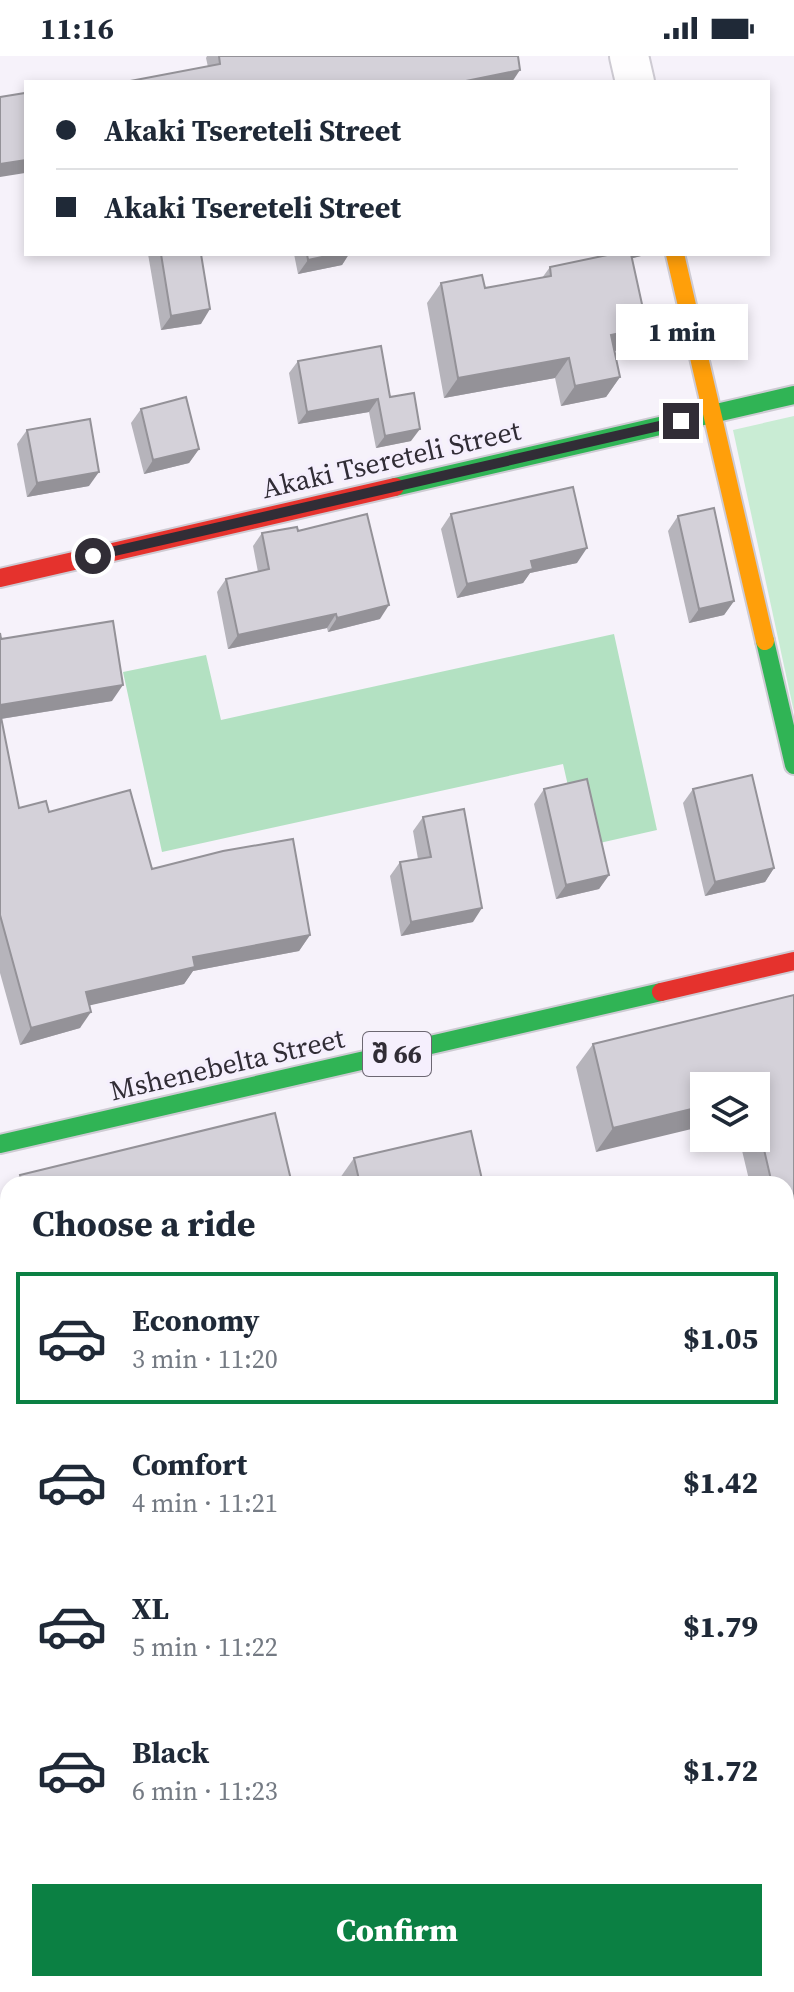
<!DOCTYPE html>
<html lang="en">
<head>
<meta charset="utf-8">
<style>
  :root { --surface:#fff; --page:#f2f2f3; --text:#1f2937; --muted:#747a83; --line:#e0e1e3; --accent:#0b8043 }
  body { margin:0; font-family:"Source Serif 4","Noto Sans Georgian",serif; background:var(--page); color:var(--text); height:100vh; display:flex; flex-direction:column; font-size:30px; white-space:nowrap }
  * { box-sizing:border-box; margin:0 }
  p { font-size:26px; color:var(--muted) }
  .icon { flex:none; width:44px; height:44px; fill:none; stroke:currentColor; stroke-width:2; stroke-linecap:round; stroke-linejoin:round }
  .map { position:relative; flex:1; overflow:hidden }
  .details { position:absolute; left:0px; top:1120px; width:794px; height:816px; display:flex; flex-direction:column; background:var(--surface); border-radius:24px 24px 0 0; box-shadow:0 4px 12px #0003 }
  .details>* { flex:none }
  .guide { position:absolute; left:24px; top:24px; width:746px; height:176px; border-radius:0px; box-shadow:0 4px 12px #0003; display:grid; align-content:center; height:176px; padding:0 32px; background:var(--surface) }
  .tools { position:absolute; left:690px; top:1016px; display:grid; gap:16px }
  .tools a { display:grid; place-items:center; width:80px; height:80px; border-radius:0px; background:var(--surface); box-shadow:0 4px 12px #0003; font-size:40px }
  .end { position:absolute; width:36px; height:36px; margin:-18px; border:10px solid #312d36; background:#fff; box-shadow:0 0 0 4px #fff }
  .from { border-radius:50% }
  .bubble { position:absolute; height:56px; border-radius:0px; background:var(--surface); box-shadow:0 4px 12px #0003; font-size:26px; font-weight:800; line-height:56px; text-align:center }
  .guide b { display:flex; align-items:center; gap:28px; height:76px; font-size:30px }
  .guide b+b { border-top:2px solid var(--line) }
  .guide i { width:20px; height:20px; background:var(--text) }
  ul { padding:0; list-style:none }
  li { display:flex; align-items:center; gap:24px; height:132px; margin:0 16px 12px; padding:0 16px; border:4px solid transparent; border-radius:0px }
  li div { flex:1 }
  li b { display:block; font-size:30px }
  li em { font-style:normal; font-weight:800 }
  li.on { border-color:var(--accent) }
  li>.icon { width:72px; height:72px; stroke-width:1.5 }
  h2 { padding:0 32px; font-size:36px; line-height:96px }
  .cta { display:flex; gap:16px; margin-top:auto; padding:16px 32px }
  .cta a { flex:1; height:92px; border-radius:0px; background:var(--accent); color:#fff; font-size:32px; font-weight:800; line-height:92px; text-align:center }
  .status { display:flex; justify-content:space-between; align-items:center; height:56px; padding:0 40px; background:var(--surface); direction:ltr }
  .status svg { height:22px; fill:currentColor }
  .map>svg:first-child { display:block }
</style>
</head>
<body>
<div class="status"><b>11:16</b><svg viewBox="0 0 49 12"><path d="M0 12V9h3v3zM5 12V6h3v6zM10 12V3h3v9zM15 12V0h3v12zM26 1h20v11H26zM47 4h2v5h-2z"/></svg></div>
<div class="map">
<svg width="794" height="1936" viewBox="0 0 794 1936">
  <rect width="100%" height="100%" fill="#f6f2fa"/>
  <!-- green -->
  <path fill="#c9ecd4" d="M794,360v296l-61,-282z"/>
  <!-- forest -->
  <g fill="#b3e1c2">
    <path d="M614,578l43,196 -75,17 -19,-83 -401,88 -39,-180 83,-17 15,65z"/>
    <path d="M8,1875v53h163l-34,8h-137v-60z"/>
  </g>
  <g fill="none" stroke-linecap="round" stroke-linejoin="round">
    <defs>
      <g id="street">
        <path d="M629,0l6,26"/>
        <path d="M786,1476l8,-2"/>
        <path d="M0,1655l8,-2"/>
      </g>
      <g id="fast">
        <path d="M395,431l399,-92"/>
        <path d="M765,585l29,124"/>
        <path d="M0,1088l661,-152"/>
      </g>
      <path id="slow" d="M675,198l90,387"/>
      <g id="jam">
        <path d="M0,522l395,-91"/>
        <path d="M661,936l133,-31"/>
      </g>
    </defs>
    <!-- street casing -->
    <use href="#street" stroke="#cecbd3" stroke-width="42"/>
    <!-- fast casing -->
    <use href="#fast" stroke="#cecbd3" stroke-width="22"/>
    <!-- slow casing -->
    <use href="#slow" stroke="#cecbd3" stroke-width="22"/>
    <!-- jam casing -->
    <use href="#jam" stroke="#cecbd3" stroke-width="22"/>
    <!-- street -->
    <use href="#street" stroke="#fefdfe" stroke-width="38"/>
    <!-- fast -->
    <use href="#fast" stroke="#30b455" stroke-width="18"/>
    <!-- slow -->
    <use href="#slow" stroke="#ff9f0a" stroke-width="18"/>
    <!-- jam -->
    <use href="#jam" stroke="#e5322d" stroke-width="18"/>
  </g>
  <!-- wall -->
  <g fill="#b6b4bb">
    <path d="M207,0h311l-310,11 -2,-9z"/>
    <path d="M148,198h53v70l-40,6z"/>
    <path d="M294,198h55l-7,11 -44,9z"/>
    <path d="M603,198h46l-17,4 1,89 -19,4 6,26 -14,20 -45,9 -6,-28 -111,20 -17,-95 14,-20 44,5 57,-10 8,-11 54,-11z"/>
    <path d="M298,305l92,36 21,44 -35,7 -7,-36 -71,12 -9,-51z"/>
    <path d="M141,353l58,40 -10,14 -45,11 -13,-51z"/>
    <path d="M27,374l62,56 -62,11 -10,-53z"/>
    <path d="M451,458l126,49 -47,10 -7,10 -66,15 -16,-69z"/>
    <path d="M678,460l56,85 -10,14 -35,8 -21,-92z"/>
    <path d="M298,475l82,88 -52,13 -1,-4 -99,21 -11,-57 9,-13 32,-7 -5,-26 9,-13z"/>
    <path d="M0,577l1,6 111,62 -111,18 18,89 30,4 103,57 158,66 -11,16 -106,20 -9,13 -95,21 -9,23 -60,17 -20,-72z"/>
    <path d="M544,733l65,86 -10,14 -43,10 -22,-95z"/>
    <path d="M693,733l81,79 -9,14 -60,14 -22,-93z"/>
    <path d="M423,761l50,105 -72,14 -11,-60 10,-14 18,-3 -5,-28z"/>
    <path d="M794,939v250l-8,2v-63h-36l-11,-46h17v-52l-160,66 -20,-85 17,-23z"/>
    <path d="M354,1102l129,26h-141l-2,-6z"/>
    <path d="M20,1119l272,9h-279z"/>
    <path d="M8,1136v28l-5,-21z"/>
    <path d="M794,1877v59h-3l-5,-25v-25l6,-8z"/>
    <path d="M508,1928h178l2,8h-178z"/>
  </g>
  <!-- shaded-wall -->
  <g fill="#949298">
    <path d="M520,14l-8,12h-51z"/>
    <path d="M26,104l-1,13 -25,4v-13z"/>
    <path d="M336,198h13l-7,11 -44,9 10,-14z"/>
    <path d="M613,198h36l-43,11z"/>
    <path d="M210,253l-9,15 -40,6 10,-14z"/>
    <path d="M647,271l-14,20 -36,8 14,-20z"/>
    <path d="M569,302l-14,20 -111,20 14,-20z"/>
    <path d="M620,321l-14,20 -45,9 14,-20z"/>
    <path d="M378,343l-9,13 -71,12 9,-12z"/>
    <path d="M420,373l-9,12 -35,7 9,-12z"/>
    <path d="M199,393l-10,14 -45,11 9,-14z"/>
    <path d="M99,416l-10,14 -62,11 10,-14z"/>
    <path d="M587,492l-10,15 -47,10 -7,10 -66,15 10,-14 64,-23z"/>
    <path d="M734,545l-10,14 -35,8 10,-14z"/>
    <path d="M389,549l-9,14 -52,13 9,-14z"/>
    <path d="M336,558l-9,14 -99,21 10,-14z"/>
    <path d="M123,629l-11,16 -112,18v-14z"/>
    <path d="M774,812l-9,14 -60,14 10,-14z"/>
    <path d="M609,819l-10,14 -43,10 10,-14z"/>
    <path d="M482,852l-9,14 -72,14 10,-14z"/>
    <path d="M310,879l-11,16 -106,20 -9,13 -110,25 12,-17 107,-35z"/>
    <path d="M91,956l-11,16 -60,17 11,-17z"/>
    <path d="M704,1050v20l-108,26 17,-24z"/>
    <path d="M794,1169v20l-8,2v-20z"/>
    <path d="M794,1407v16l-8,2v-17z"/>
    <path d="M8,1592v17l-8,1v-16z"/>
    <path d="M794,1628v17l-8,1v-17z"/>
    <path d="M8,1800v16l-8,2v-17z"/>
  </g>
  <!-- building -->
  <g fill="#d4d1d9" stroke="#949298" stroke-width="2">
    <path d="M219,0h299l2,14 -59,12h-336l95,-18z"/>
    <path d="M25,37l1,67 -26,4v-67z"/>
    <path d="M161,198h40l9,55 -39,7z"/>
    <path d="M307,198h29l-28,6z"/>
    <path d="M612,198h19l16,73 -36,8 9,42 -45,9 -6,-28 -111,20 -17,-95 41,-8 3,13 66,-12 -1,-9z"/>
    <path d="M381,290l9,51 24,-4 6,36 -35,7 -7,-37 -71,13 -9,-51z"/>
    <path d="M186,341l13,52 -46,11 -12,-51z"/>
    <path d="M90,363l9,53 -62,11 -10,-53z"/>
    <path d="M573,431l14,61 -56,13 2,8 -66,15 -16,-70z"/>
    <path d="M714,452l20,93 -35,8 -21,-93z"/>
    <path d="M367,458l22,91 -52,13 -1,-4 -98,21 -12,-56 43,-10 -7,-36 35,-6 1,4z"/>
    <path d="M113,565l10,64 -123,20v-72l1,6z"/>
    <path d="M0,656l19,96 27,-7 3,11 81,-22 22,79 71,-18 70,-12 17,96 -117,22 2,10 -109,25 5,20 -60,16 -31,-113z"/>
    <path d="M752,719l22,93 -59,14 -22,-93z"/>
    <path d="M587,723l22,96 -43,10 -22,-96z"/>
    <path d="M464,753l18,99 -71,14 -11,-60 31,-5 -8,-40z"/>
    <path d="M794,939v230l-8,2v-43h-14l-16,-69v-29h-52v20l-91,22 -20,-84z"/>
    <path d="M275,1057l17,71h-270l-2,-9z"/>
    <path d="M471,1075l12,53h-123l-6,-26z"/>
    <path d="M794,1287v120l-8,1v-120z"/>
    <path d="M8,1470v122l-8,2v-122z"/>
    <path d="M794,1507v121l-8,1v-120z"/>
    <path d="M8,1679v121l-8,1v-121z"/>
    <path d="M529,1928h157l2,8h-157z"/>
  </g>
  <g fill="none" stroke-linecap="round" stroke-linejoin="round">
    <!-- route -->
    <path stroke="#312d36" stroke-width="10" d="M93,500l588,-135"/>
  </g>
  <g text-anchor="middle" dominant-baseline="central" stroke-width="6" stroke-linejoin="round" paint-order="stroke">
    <!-- shield labels -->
    <rect fill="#f5effd" stroke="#6c6772" stroke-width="2" x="363" y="976" width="68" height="44" rx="6"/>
    <g font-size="26" font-weight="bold" fill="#312d36">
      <text x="397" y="998">შ 66</text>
    </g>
    <!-- street labels -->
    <g font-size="28" fill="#312d36" stroke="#f5effd">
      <text transform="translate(391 403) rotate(-13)">Akaki Tsereteli Street</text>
      <text transform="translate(227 1008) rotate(-13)">Mshenebelta Street</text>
    </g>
  </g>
</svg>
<div class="tools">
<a><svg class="icon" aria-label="layers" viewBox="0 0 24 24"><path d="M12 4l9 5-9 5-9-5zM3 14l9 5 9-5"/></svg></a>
</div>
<i class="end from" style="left:93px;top:500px"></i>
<i class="end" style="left:681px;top:365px"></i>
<div class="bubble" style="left:616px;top:248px;width:132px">1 min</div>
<div class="guide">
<b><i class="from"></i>Akaki Tsereteli Street</b>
<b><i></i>Akaki Tsereteli Street</b>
</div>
<section class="details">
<h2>Choose a ride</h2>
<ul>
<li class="on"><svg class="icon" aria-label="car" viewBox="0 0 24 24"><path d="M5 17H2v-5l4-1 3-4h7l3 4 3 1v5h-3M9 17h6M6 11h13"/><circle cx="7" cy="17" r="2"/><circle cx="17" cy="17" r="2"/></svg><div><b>Economy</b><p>3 min · 11:20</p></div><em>$1.05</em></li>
<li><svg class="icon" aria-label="car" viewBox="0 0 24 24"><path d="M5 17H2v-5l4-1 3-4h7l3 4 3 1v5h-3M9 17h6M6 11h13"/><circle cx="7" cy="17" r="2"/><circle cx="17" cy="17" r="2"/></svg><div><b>Comfort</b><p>4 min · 11:21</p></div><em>$1.42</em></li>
<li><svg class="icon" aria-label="car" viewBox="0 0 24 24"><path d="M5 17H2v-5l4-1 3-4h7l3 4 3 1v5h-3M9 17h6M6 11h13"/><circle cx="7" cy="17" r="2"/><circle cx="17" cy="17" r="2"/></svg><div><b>XL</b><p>5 min · 11:22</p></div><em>$1.79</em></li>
<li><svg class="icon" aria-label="car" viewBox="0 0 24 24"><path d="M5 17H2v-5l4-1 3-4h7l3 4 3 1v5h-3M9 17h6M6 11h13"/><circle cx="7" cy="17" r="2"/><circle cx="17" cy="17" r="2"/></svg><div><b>Black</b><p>6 min · 11:23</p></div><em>$1.72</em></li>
</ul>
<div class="cta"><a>Confirm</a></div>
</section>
</div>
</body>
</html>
